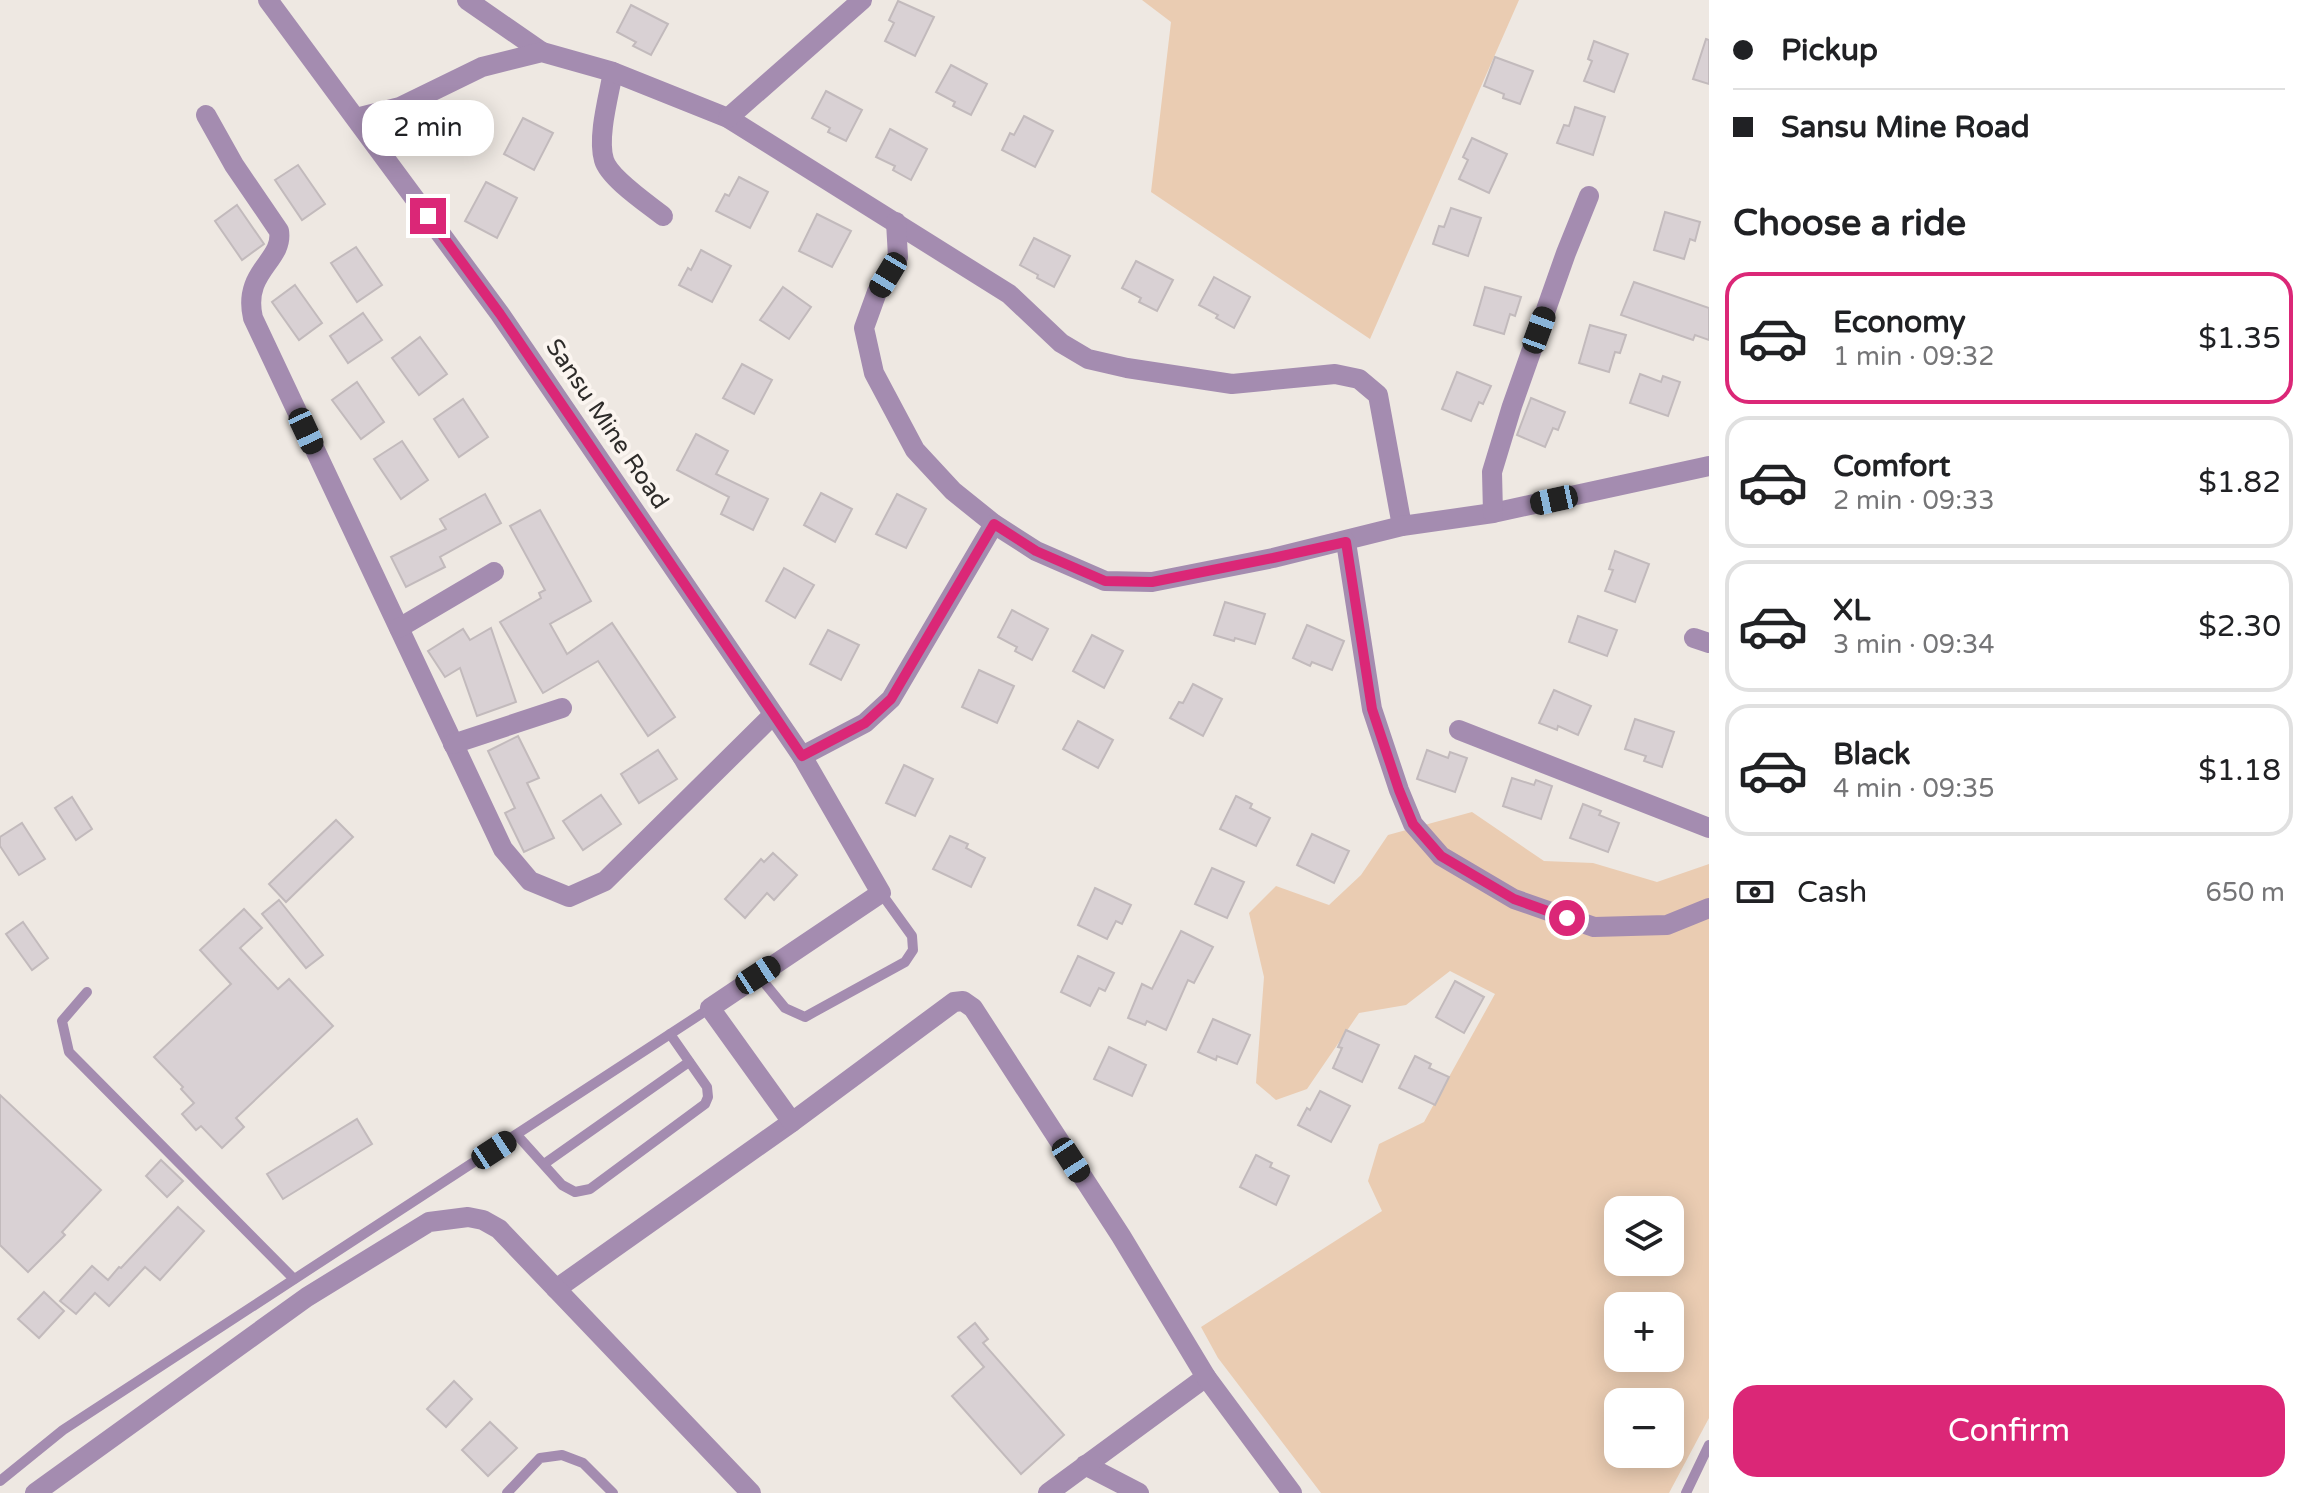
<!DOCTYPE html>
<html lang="en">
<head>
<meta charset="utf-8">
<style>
  :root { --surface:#fff; --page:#f6f6f6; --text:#202124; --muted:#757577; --line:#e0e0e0; --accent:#db2777 }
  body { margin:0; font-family:"Varela Round",sans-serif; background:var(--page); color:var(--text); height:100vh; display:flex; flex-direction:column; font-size:30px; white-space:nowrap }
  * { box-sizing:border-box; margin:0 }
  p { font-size:26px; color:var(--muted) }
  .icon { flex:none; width:44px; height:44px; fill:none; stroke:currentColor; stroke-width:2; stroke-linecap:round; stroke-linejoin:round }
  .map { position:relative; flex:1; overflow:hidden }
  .panel { display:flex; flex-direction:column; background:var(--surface); width:600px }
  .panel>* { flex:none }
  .top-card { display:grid; align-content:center; height:176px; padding:0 24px; background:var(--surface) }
  .tools { position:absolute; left:1604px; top:1196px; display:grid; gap:16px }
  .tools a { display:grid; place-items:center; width:80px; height:80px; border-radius:16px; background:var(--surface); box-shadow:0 4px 20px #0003; font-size:40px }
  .end { position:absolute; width:36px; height:36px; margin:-18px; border:10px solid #db2777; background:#fff; box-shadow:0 0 0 4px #fff }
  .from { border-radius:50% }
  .bubble { position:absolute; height:56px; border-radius:24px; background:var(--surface); box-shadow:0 4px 20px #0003; font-size:26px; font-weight:600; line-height:56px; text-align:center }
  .car { position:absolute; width:24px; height:48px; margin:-24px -12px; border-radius:10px; box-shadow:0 0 6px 2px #0007; background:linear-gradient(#222 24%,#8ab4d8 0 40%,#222 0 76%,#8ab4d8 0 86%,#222 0) }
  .top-card b { display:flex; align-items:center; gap:28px; height:76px; font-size:30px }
  .top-card b+b { border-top:2px solid var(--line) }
  .top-card i { width:20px; height:20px; background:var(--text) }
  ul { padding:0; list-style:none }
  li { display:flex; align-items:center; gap:24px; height:132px; margin:0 16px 12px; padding:0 8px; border:4px solid var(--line); border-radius:24px }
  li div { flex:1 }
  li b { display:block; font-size:30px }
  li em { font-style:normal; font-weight:600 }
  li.on { border-color:var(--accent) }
  li>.icon { width:72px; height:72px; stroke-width:1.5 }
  h2 { padding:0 24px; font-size:36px; line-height:96px }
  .pay { display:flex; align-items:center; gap:20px; height:88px; padding:0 24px; font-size:30px }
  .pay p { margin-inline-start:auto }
  .primary-button { display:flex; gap:16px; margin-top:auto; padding:16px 24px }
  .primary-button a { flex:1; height:92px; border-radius:24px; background:var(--accent); color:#fff; font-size:32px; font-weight:600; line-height:92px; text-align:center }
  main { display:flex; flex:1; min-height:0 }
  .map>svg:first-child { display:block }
</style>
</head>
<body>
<main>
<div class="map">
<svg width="1709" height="1493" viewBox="0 0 1709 1493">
  <rect width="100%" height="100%" fill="#eee8e2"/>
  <!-- green -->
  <g fill="#eaccb2" fill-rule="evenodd">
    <path d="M1142,0h377l-149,339 -219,-147 20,-170z"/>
    <path d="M1472,812l72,49 49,2 64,19 52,-18v554l-40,75h-348l-103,-135 -17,-31 181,-116 -14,-30 11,-37 45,-22 71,-128 -45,-23 -44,34 -47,8 -52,76 -31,11 -20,-17 8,-106 -15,-64 27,-27 53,19 32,-30 27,-40zM1618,1210h52v52h-52zM1618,1306h52v52h-52zM1618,1402h52v52h-52z"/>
  </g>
  <!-- building -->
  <g fill="#d9d1d4" stroke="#c2babc" stroke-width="2">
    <path d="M898,1l36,16 -19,39 -30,-15 9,-18 -5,-3z"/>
    <path d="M631,5l37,19 -17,31 -18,-9 3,-4 -19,-10z"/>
    <path d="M1706,39l3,1v44l-16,-5z"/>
    <path d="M1594,41l34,13 -14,38 -30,-11 8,-20 -4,-2z"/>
    <path d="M1495,57l38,14 -13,33 -17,-6 1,-4 -20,-8z"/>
    <path d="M951,65l36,19 -16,31 -18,-9 2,-4 -19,-10z"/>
    <path d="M826,91l36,19 -16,31 -18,-9 2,-4 -18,-10z"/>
    <path d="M1575,107l30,10 -12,38 -36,-12 7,-18 5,1z"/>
    <path d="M1024,116l29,15 -18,36 -33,-17 8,-17 4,2z"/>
    <path d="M523,118l30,15 -19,37 -30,-16z"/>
    <path d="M890,129l37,20 -16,31 -18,-10 2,-4 -19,-9z"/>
    <path d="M1472,138l35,16 -18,39 -30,-14 9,-19 -5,-3z"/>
    <path d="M298,165l27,39 -23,16 -27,-40z"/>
    <path d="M739,177l29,15 -18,36 -34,-17 9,-17 4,2z"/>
    <path d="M486,182l31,16 -20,40 -32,-17z"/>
    <path d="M237,205l27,39 -22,16 -27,-39z"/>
    <path d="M1451,208l30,10 -13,38 -35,-12 6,-18 5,1z"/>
    <path d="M1665,212l35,10 -5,19 -5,-2 -6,20 -30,-9z"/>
    <path d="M817,214l34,17 -19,36 -33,-16z"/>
    <path d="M1034,238l36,18 -16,31 -17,-9 1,-3 -18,-10z"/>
    <path d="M356,247l26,38 -25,17 -26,-39z"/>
    <path d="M701,250l30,16 -19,36 -33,-17 9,-17 3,2z"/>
    <path d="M1136,261l37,19 -16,31 -18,-9 2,-4 -19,-10z"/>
    <path d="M1214,277l36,20 -16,31 -18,-10 2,-3 -19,-10z"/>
    <path d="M1634,282l75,26v32l-14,-5 -2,5 -72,-25z"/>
    <path d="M295,285l27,38 -23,17 -27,-38z"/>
    <path d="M783,287l28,20 -22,32 -29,-19z"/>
    <path d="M1485,287l36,10 -6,19 -5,-2 -6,20 -30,-9z"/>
    <path d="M363,313l19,27 -34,23 -18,-27z"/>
    <path d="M1590,325l36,10 -6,18 -5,-1 -6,20 -30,-9z"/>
    <path d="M420,337l27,37 -28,21 -27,-37z"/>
    <path d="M742,364l30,16 -18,34 -31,-16z"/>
    <path d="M1457,372l34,14 -8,18 -4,-2 -8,19 -29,-12z"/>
    <path d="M1640,374l21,8 2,-6 17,6 -12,34 -38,-13z"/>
    <path d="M357,382l27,40 -23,17 -29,-39z"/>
    <path d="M1531,398l34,14 -7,18 -5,-2 -8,19 -28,-12z"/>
    <path d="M463,399l25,38 -29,20 -25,-38z"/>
    <path d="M696,434l32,17 -12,23 52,25 -15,31 -32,-16 8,-17 -52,-27z"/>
    <path d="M402,441l26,39 -27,19 -27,-40z"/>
    <path d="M821,493l31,16 -17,33 -31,-17z"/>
    <path d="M485,494l16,29 -61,34 5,10 -39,20 -15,-30 55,-28 -6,-10z"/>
    <path d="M897,494l29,15 -20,39 -30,-14z"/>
    <path d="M540,510l51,91 -41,23 17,30 45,-31 63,94 -27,19 -50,-75 -55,32 -43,-71 41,-24 -2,-5 6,-3 -35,-64z"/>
    <path d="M1615,551l34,13 -14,38 -30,-11 8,-21 -4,-1z"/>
    <path d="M784,568l30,17 -19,33 -29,-17z"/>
    <path d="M1225,602l40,12 -10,30 -20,-6 -1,3 -20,-6z"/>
    <path d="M1012,610l36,19 -16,31 -17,-9 2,-4 -19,-10z"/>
    <path d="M1578,616l39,14 -10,26 -38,-14z"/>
    <path d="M1307,625l37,16 -12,29 -20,-8 -2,4 -17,-8z"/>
    <path d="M491,628l25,74 -39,14 -17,-48 -15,9 -17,-26 35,-22 7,11z"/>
    <path d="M828,630l31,15 -18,35 -31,-16z"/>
    <path d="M1092,635l31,16 -19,37 -31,-17z"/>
    <path d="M979,670l35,16 -17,37 -35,-16z"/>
    <path d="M1193,684l29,15 -19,37 -33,-18 9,-16 4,1z"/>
    <path d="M1554,690l37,16 -13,29 -20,-9 -1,4 -18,-7z"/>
    <path d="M1635,719l39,13 -12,35 -18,-6 2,-5 -21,-7z"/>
    <path d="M1078,721l35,19 -15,28 -35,-19z"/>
    <path d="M518,736l21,42 -12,5 27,55 -30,14 -19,-39 10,-5 -27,-57z"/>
    <path d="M658,750l19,29 -38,24 -18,-29z"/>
    <path d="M1427,750l21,8 2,-6 17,6 -12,34 -38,-13z"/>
    <path d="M904,765l29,14 -18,37 -29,-13z"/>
    <path d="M1512,778l22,7 2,-5 16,6 -11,33 -38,-13z"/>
    <path d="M601,795l20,29 -38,26 -20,-29z"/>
    <path d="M1236,796l16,8 -2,4 20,10 -14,28 -36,-17z"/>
    <path d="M72,797l20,32 -16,11 -21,-32z"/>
    <path d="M1583,804l18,7 -2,4 20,8 -11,29 -38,-14z"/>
    <path d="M336,820l17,17 -67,65 -17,-18z"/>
    <path d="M22,823l23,36 -26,16 -19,-29v-9z"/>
    <path d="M1312,834l37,17 -15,32 -37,-18z"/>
    <path d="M950,836l18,8 -2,4 19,10 -14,29 -38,-18z"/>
    <path d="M773,853l24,22 -23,25 -7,-7 -22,25 -20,-19 36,-40 3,3z"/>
    <path d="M1212,868l32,14 -17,36 -32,-14z"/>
    <path d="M1095,888l36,17 -9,19 -6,-3 -9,18 -29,-14z"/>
    <path d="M279,900l44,55 -17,13 -44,-54z"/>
    <path d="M244,909l18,19 -22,20 38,41 11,-10 44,47 -97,92 8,9 -22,21 -21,-22 -5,4 -14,-16 12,-11 -13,-14 2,-2 -29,-30 77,-73 -31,-34z"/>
    <path d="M23,922l25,36 -16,12 -26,-36z"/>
    <path d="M1181,931l32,16 -19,36 -6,-3 -22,50 -19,-9 -2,4 -17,-7 14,-34 10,5z"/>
    <path d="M1078,956l36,17 -9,18 -6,-3 -9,18 -29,-14z"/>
    <path d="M1455,981l29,16 -20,36 -28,-16z"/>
    <path d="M1213,1019l37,16 -13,29 -20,-8 -1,4 -18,-8z"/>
    <path d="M1346,1030l33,15 -17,37 -29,-14 9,-20 -4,-1z"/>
    <path d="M1109,1047l37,18 -14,31 -38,-17z"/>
    <path d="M1415,1056l16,8 -2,4 20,9 -14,28 -36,-17z"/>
    <path d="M1320,1091l30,15 -19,36 -33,-17 9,-17 3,2z"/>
    <path d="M0,1095l101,95 -39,42 3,3 -37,37 -28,-27z"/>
    <path d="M357,1119l15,25 -89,55 -16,-25z"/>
    <path d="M1256,1155l16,8 -2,4 19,9 -13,29 -36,-18z"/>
    <path d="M161,1160l22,21 -16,16 -21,-21z"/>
    <path d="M178,1207l26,24 -44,49 -15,-13 -36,39 -14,-13 -19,21 -16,-13 32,-35 16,14 11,-13 2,1z"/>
    <path d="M44,1292l20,19 -25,27 -21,-19z"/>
    <path d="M975,1323l13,16 -5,4 81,92 -43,39 -69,-78 32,-29 -26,-30z"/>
    <path d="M454,1381l18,18 -26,28 -19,-18z"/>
    <path d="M490,1422l27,26 -29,28 -26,-26z"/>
  </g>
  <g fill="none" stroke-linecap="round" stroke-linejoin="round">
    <!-- service -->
    <g stroke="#a48cb0" stroke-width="10">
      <path d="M758,975l27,33 20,9 100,-55 8,-12 -1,-14 -31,-43"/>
      <path d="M87,992l-25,29 7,31 225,227"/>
      <path d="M517,1135l45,50 13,7 15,-3 115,-85 3,-7 -1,-10 -37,-53"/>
      <path d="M544,1164l145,-102"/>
      <path d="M0,1481l63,-51 647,-422"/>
      <path d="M507,1493l33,-35 22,-3 21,8 30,30"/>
      <path d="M1686,1493l23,-48"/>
    </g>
    <!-- minor -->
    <g stroke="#a48cb0" stroke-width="20">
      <path d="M467,0l75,52"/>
      <path d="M613,72c-4,23 -16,65 -9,88 5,18 44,44 59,56"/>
      <path d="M206,115l28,50 45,66c5,30 -37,40 -26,87l250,531 27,32 39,16 36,-16 168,-166"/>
      <path d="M356,118l44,-11 82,-40 60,-15 71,20 115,46 281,176 52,49 27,16 39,9 105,16 103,-10 24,5 19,16 24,131"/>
      <path d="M728,118l134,-118"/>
      <path d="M896,222l2,35 -21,35 -13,36 10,45 41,77 38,41 41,33 42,27 69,30 47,1 121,-24 129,-32 91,-13 216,-47"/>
      <path d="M1493,513l-1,-41 20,-66 54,-153 23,-57"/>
      <path d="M1346,542l26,167 27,81 14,34 28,32 73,43 80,28 73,-2 42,-17"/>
      <path d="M399,628l95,-56"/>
      <path d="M1694,638l15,5"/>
      <path d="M1459,730l250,98"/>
      <path d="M453,744l109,-36"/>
      <path d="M802,756l63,-33 26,-24 103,-175"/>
      <path d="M556,1289l236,-167"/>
      <path d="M1085,1465l54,28"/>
      <path d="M35,1493l272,-196 122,-75 39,-5 15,3 16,9 252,264"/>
      <path d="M1048,1493l158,-116"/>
    </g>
    <!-- tertiary -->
    <path stroke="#a48cb0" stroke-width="20" d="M268,0l232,314 302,442 79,137 -171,115 82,114 162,-120 9,-1 10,7 148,228 85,141 86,116"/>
  </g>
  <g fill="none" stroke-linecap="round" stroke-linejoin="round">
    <!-- route -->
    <path stroke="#db2777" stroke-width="10" d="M428,216l72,98 302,442 63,-33 26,-24 103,-175 42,27 69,30 47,1 121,-24 73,-16 26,167 27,81 14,34 28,32 73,43 53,19"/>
  </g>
  <g text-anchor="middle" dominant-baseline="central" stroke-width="8" stroke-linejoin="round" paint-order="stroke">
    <!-- street labels -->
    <g font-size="24" fill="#2d2b29" stroke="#fbf5f0">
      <text transform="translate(607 424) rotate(56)">Sansu Mine Road</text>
    </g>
  </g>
</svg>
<div class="tools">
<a><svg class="icon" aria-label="layers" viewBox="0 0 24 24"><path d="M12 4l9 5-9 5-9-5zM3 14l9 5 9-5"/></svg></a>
<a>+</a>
<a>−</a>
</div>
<i class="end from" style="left:1567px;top:918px"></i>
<i class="end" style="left:428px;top:216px"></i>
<div class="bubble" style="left:362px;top:100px;width:132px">2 min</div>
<i class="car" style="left:888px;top:275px;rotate:211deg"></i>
<i class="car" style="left:1539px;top:330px;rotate:20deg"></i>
<i class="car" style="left:306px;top:431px;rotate:155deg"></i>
<i class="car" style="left:1554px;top:500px;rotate:258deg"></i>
<i class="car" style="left:758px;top:975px;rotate:57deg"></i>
<i class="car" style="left:494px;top:1150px;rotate:57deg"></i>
<i class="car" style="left:1071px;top:1160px;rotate:147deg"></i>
</div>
<section class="panel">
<div class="top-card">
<b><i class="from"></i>Pickup</b>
<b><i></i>Sansu Mine Road</b>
</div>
<h2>Choose a ride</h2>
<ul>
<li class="on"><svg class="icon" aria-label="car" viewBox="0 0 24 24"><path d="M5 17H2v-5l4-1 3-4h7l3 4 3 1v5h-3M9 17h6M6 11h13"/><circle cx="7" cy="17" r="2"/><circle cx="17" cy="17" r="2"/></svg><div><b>Economy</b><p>1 min · 09:32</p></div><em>$1.35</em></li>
<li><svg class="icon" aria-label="car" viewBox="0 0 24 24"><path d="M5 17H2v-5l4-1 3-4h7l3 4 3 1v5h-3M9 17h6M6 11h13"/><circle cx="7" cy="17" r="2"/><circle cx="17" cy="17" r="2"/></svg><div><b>Comfort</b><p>2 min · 09:33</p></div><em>$1.82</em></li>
<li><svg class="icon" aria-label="car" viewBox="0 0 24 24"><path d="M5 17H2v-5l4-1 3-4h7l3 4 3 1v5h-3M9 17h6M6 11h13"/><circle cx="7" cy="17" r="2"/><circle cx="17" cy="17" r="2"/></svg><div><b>XL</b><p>3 min · 09:34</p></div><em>$2.30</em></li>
<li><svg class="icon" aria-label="car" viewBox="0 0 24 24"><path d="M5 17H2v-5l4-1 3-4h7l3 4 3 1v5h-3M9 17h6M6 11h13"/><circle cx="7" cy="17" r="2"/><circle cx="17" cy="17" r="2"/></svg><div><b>Black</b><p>4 min · 09:35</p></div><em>$1.18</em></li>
</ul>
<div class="pay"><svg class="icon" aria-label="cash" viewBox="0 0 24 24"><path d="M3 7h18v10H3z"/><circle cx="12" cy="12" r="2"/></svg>Cash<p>650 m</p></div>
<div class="primary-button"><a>Confirm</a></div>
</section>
</main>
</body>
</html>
